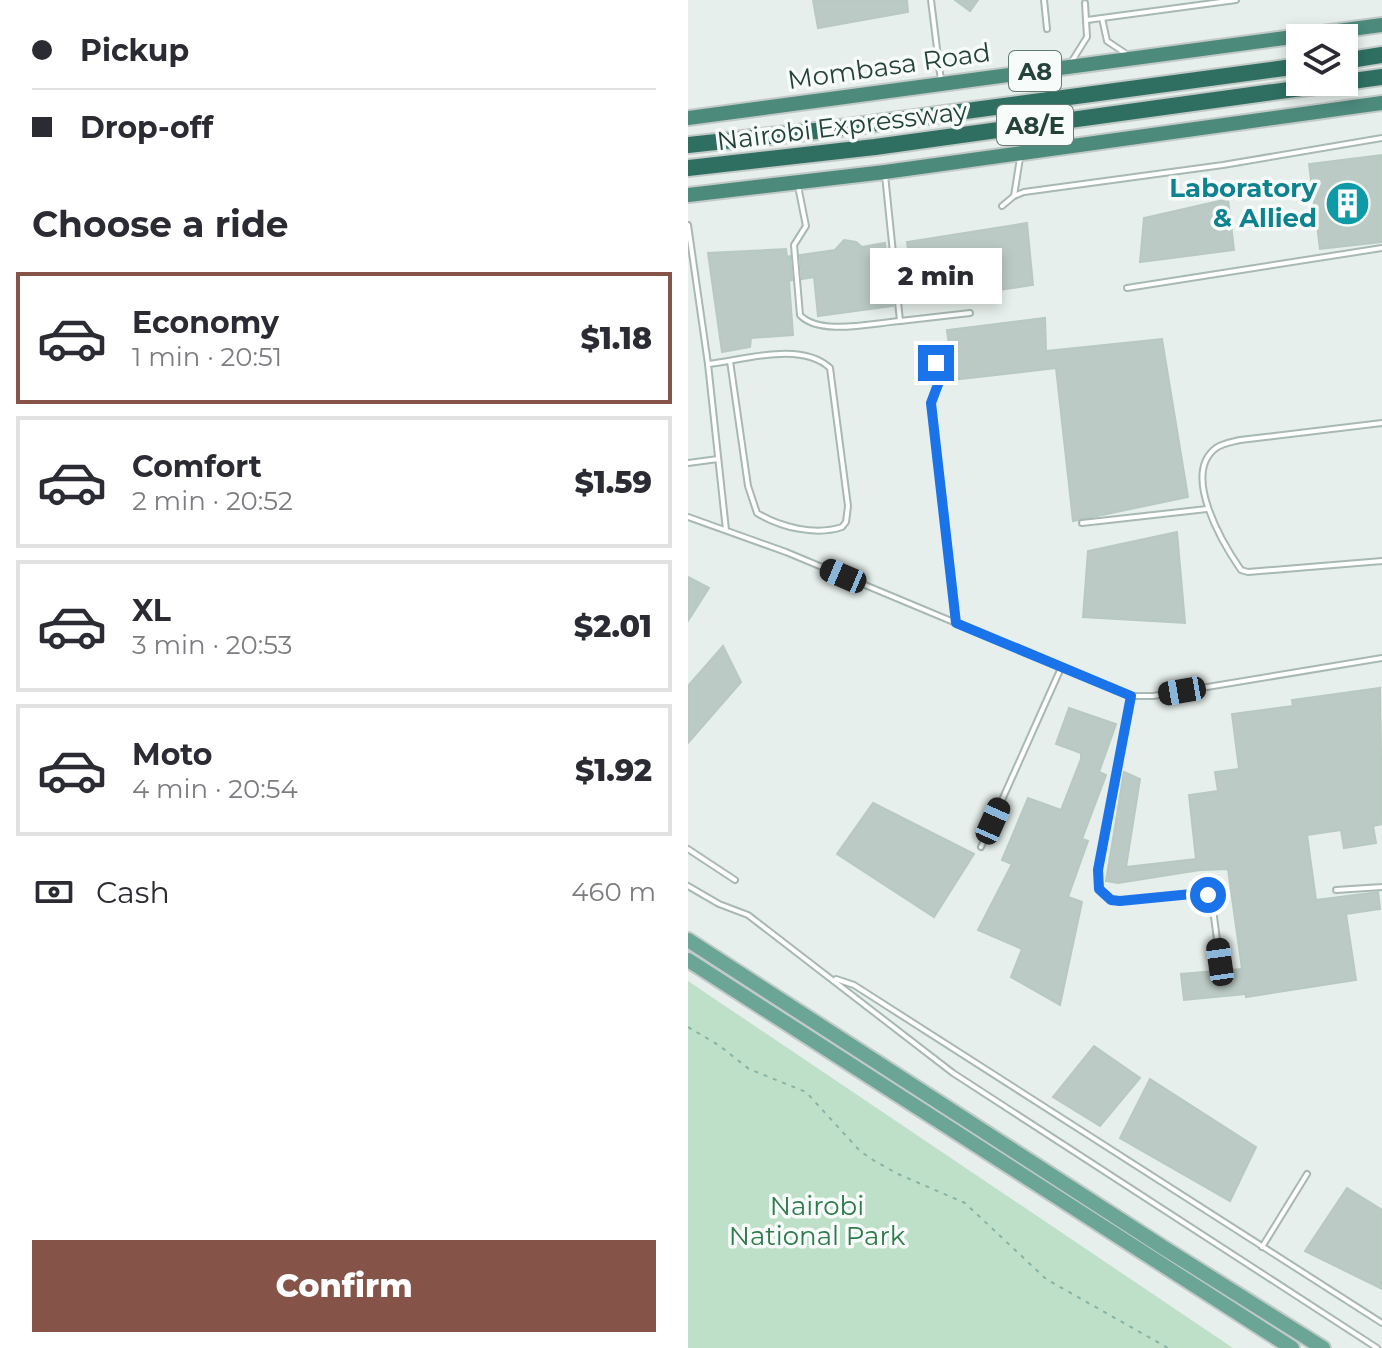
<!DOCTYPE html>
<html lang="en">
<head>
<meta charset="utf-8">
<style>
  :root { --surface:#fff; --page:#f7f7f7; --text:#2b2b33; --muted:#7c7c81; --line:#e1e1e2; --accent:#855347 }
  body { margin:0; font-family:Montserrat,sans-serif; background:var(--page); color:var(--text); height:100vh; display:flex; flex-direction:column; font-size:30px; white-space:nowrap }
  * { box-sizing:border-box; margin:0 }
  p { font-size:26px; color:var(--muted) }
  .icon { flex:none; width:44px; height:44px; fill:none; stroke:currentColor; stroke-width:2; stroke-linecap:round; stroke-linejoin:round }
  .map { position:relative; flex:1; overflow:hidden }
  .sheet { display:flex; flex-direction:column; background:var(--surface); width:688px }
  .sheet>* { flex:none }
  .guide { display:grid; align-content:center; height:176px; padding:0 32px; background:var(--surface) }
  .fabs { position:absolute; left:598px; top:24px; display:grid; gap:16px }
  .fabs a { display:grid; place-items:center; width:72px; height:72px; border-radius:0px; background:var(--surface); box-shadow:0 4px 12px #0003; font-size:40px }
  .end { position:absolute; width:36px; height:36px; margin:-18px; border:10px solid #1a73e8; background:#fff; box-shadow:0 0 0 4px #fff }
  .from { border-radius:50% }
  .bubble { position:absolute; height:56px; border-radius:0px; background:var(--surface); box-shadow:0 4px 12px #0003; font-size:26px; font-weight:800; line-height:56px; text-align:center }
  .car { position:absolute; width:24px; height:48px; margin:-24px -12px; border-radius:10px; box-shadow:0 0 6px 2px #0007; background:linear-gradient(#222 24%,#8ab4d8 0 40%,#222 0 76%,#8ab4d8 0 86%,#222 0) }
  .guide b { display:flex; align-items:center; gap:28px; height:76px; font-size:30px }
  .guide b+b { border-top:2px solid var(--line) }
  .guide i { width:20px; height:20px; background:var(--text) }
  ul { padding:0; list-style:none }
  li { display:flex; align-items:center; gap:24px; height:132px; margin:0 16px 12px; padding:0 16px; border:4px solid var(--line); border-radius:0px }
  li div { flex:1 }
  li b { display:block; font-size:30px }
  li em { font-style:normal; font-weight:800 }
  li.on { border-color:var(--accent) }
  li>.icon { width:72px; height:72px; stroke-width:1.5 }
  h2 { padding:0 32px; font-size:36px; line-height:96px }
  .pay { display:flex; align-items:center; gap:20px; height:88px; padding:0 32px; font-size:30px }
  .pay p { margin-inline-start:auto }
  .button { display:flex; gap:16px; margin-top:auto; padding:16px 32px }
  .button a { flex:1; height:92px; border-radius:0px; background:var(--accent); color:#fff; font-size:32px; font-weight:800; line-height:92px; text-align:center }
  main { display:flex; flex:1; min-height:0 }
  .map>svg:first-child { display:block }
</style>
</head>
<body>
<main>
<section class="sheet">
<div class="guide">
<b><i class="from"></i>Pickup</b>
<b><i></i>Drop-off</b>
</div>
<h2>Choose a ride</h2>
<ul>
<li class="on"><svg class="icon" aria-label="car" viewBox="0 0 24 24"><path d="M5 17H2v-5l4-1 3-4h7l3 4 3 1v5h-3M9 17h6M6 11h13"/><circle cx="7" cy="17" r="2"/><circle cx="17" cy="17" r="2"/></svg><div><b>Economy</b><p>1 min · 20:51</p></div><em>$1.18</em></li>
<li><svg class="icon" aria-label="car" viewBox="0 0 24 24"><path d="M5 17H2v-5l4-1 3-4h7l3 4 3 1v5h-3M9 17h6M6 11h13"/><circle cx="7" cy="17" r="2"/><circle cx="17" cy="17" r="2"/></svg><div><b>Comfort</b><p>2 min · 20:52</p></div><em>$1.59</em></li>
<li><svg class="icon" aria-label="car" viewBox="0 0 24 24"><path d="M5 17H2v-5l4-1 3-4h7l3 4 3 1v5h-3M9 17h6M6 11h13"/><circle cx="7" cy="17" r="2"/><circle cx="17" cy="17" r="2"/></svg><div><b>XL</b><p>3 min · 20:53</p></div><em>$2.01</em></li>
<li><svg class="icon" aria-label="car" viewBox="0 0 24 24"><path d="M5 17H2v-5l4-1 3-4h7l3 4 3 1v5h-3M9 17h6M6 11h13"/><circle cx="7" cy="17" r="2"/><circle cx="17" cy="17" r="2"/></svg><div><b>Moto</b><p>4 min · 20:54</p></div><em>$1.92</em></li>
</ul>
<div class="pay"><svg class="icon" aria-label="cash" viewBox="0 0 24 24"><path d="M3 7h18v10H3z"/><circle cx="12" cy="12" r="2"/></svg>Cash<p>460 m</p></div>
<div class="button"><a>Confirm</a></div>
</section>
<div class="map">
<svg width="694" height="1348" viewBox="0 0 694 1348">
  <rect width="100%" height="100%" fill="#e6efeb"/>
  <!-- green -->
  <path fill="#bfe0c8" d="M0,981l545,367h-545z"/>
  <!-- building -->
  <g fill="#bbcac4" stroke="#b8c9c2" stroke-width="2">
    <path d="M125,0h94l1,12 -90,16z"/>
    <path d="M267,0h23l-8,11z"/>
    <path d="M694,155v87l-62,7 -11,-85z"/>
    <path d="M540,199l6,51 -94,12 4,-44z"/>
    <path d="M339,223l6,62 -118,17 -8,-60z"/>
    <path d="M156,240l12,2 6,5 23,-4 8,63 -75,10 -4,-39 -12,2 -2,-24 35,-5z"/>
    <path d="M98,249l1,8 3,-1 2,24 -3,1 4,54 -42,3 -1,9 -28,5 -14,-99z"/>
    <path d="M357,318l1,33 116,-12 26,158 -115,24 -17,-153 -103,12 -6,-50z"/>
    <path d="M489,532l8,91 -102,-6 5,-66z"/>
    <path d="M0,577l21,11 -21,33z"/>
    <path d="M35,646l18,36 -53,61v-57z"/>
    <path d="M692,688l2,136 -9,2 3,17 -32,5 -3,-18 -34,5 9,65 62,-8 2,17 -34,5 10,66 -110,17v-3l-62,6 -3,-26 61,-5 -14,-100 -28,1 -82,13 -12,-2 18,-109 16,7 -14,88 70,-8 -7,-64 29,-4 -3,-19 24,-3 -7,-55 61,-8 -1,-6z"/>
    <path d="M381,708l47,16 -17,48 7,3 -24,64 6,2 -20,56 14,5 -22,103 -49,-28 11,-28 -44,-19 34,-66 -10,-4 26,-62 33,12 20,-51v-6l-25,-9z"/>
    <path d="M185,803l101,51 -40,63 -97,-63z"/>
    <path d="M406,1046l46,32 -40,48 -47,-29z"/>
    <path d="M462,1079l106,68 -26,54 -110,-63z"/>
    <path d="M659,1188l35,22v79l-77,-38z"/>
  </g>
  <g fill="none" stroke-linecap="round" stroke-linejoin="round">
    <defs>
      <g id="service">
        <path d="M243,0l10,81"/>
        <path d="M356,0l3,29"/>
        <path d="M414,18l5,23 21,14"/>
        <path d="M399,20l149,-20"/>
        <path d="M384,61l15,-24 -2,-34"/>
        <path d="M197,175l15,146 70,-8"/>
        <path d="M110,186l8,40 -12,19 6,70c19,21 73,8 100,6"/>
        <path d="M326,196l10,-4 199,-27 159,-27"/>
        <path d="M314,206l12,-10 6,-38"/>
        <path d="M0,225l20,139 18,166"/>
        <path d="M439,288l255,-40"/>
        <path d="M245,347l7,32 -9,24 25,220"/>
        <path d="M20,364c36,-4 93,-23 122,4l18,138 -2,16 -4,5c-27,9 -62,0 -85,-14l-9,-27 -18,-125"/>
        <path d="M694,423l-142,17c-8,2 -17,3 -24,8 -35,26 7,96 25,122l7,2 134,-11"/>
        <path d="M0,463l30,-4"/>
        <path d="M0,517l98,35 345,144h22l229,-38"/>
        <path d="M394,523l125,-14"/>
        <path d="M443,696l-33,174 1,19 12,11 9,1 82,-8 6,2 4,7 8,60"/>
        <path d="M293,847l80,-179"/>
        <path d="M0,849l47,31"/>
        <path d="M0,886l31,18 29,11 205,158 424,275"/>
        <path d="M648,890l46,-3"/>
        <path d="M148,979l18,6 528,338"/>
        <path d="M574,1247l45,-73"/>
      </g>
      <g id="primary">
        <path d="M0,940l476,308 159,100"/>
        <path d="M0,960l604,388"/>
      </g>
      <g id="trunk">
        <path d="M0,118l694,-93"/>
        <path d="M0,195l197,-23 497,-69"/>
      </g>
      <g id="motorway">
        <path d="M656,61l38,-6"/>
        <path d="M0,145l137,-15 475,-64"/>
        <path d="M0,168l187,-21 507,-70"/>
      </g>
    </defs>
    <!-- service casing -->
    <use href="#service" stroke="#a8b8b2" stroke-width="8"/>
    <!-- primary casing -->
    <use href="#primary" stroke="#c2cac8" stroke-width="18"/>
    <!-- trunk casing -->
    <use href="#trunk" stroke="#c2cac8" stroke-width="18"/>
    <!-- motorway casing -->
    <use href="#motorway" stroke="#c2cac8" stroke-width="20"/>
    <!-- path -->
    <path stroke="#86b3a5" stroke-width="2" stroke-dasharray="4 6" stroke-linecap="butt" d="M0,1027l32,19 29,23 57,23 54,59 13,9 25,14 67,29 81,76 122,69"/>
    <!-- service -->
    <use href="#service" stroke="#fff" stroke-width="4"/>
    <!-- primary -->
    <use href="#primary" stroke="#6aa596" stroke-width="14"/>
    <!-- trunk -->
    <use href="#trunk" stroke="#4c8a7c" stroke-width="14"/>
    <!-- motorway -->
    <use href="#motorway" stroke="#2f6f62" stroke-width="16"/>
  </g>
  <g fill="none" stroke-linecap="round" stroke-linejoin="round">
    <!-- route -->
    <path stroke="#1a73e8" stroke-width="10" d="M248,363l4,16 -9,24 25,220 175,73 -33,174 1,19 12,11 9,1 82,-8 6,2"/>
  </g>
  <!-- icons -->
  <defs>
    <symbol id="building-disc" viewBox="-11 -11 22 22"><circle r="9.5" fill="#0f9aa8" stroke="#f7fbf9"/><path d="M-4-6H4V6H1V3H-1V6H-4ZM-2.5-4.3h1.7v1.8h-1.7ZM.8-4.3h1.7v1.8H.8ZM-2.5-1h1.7V.8h-1.7ZM.8-1h1.7V.8H.8Z" fill="#fff"/></symbol>
  </defs>
  <g fill-rule="evenodd">
    <use href="#building-disc" x="634" y="178" width="51" height="51"/>
  </g>
  <g text-anchor="middle" dominant-baseline="central" stroke-width="7" stroke-linejoin="round" paint-order="stroke">
    <!-- shield labels -->
    <g fill="#f7fbf9" stroke="#637a73" stroke-width="2">
      <rect x="321" y="51" width="52" height="40" rx="6"/>
      <rect x="309" y="105" width="76" height="40" rx="6"/>
    </g>
    <g font-size="24" font-weight="bold" fill="#24423a">
      <text x="347" y="71">A8</text>
      <text x="347" y="125">A8/E</text>
    </g>
    <!-- street labels -->
    <g font-size="26" fill="#24423a" stroke="#f7fbf9">
      <text transform="translate(201 66) rotate(-8)">Mombasa Road</text>
      <text transform="translate(154 126) rotate(-7)">Nairobi Expressway</text>
    </g>
    <!-- culture labels -->
    <g font-size="26" font-weight="bold" fill="#0d838f" stroke="#f7fbf9" text-anchor="end">
      <text x="629" y="188">Laboratory<tspan x="629" dy="30">&amp; Allied</tspan></text>
    </g>
    <!-- park labels -->
    <g font-size="26" fill="#2d7a4b" stroke="#f7fbf9">
      <text x="129" y="1206">Nairobi<tspan x="129" dy="30">National Park</tspan></text>
    </g>
  </g>
</svg>
<div class="fabs">
<a><svg class="icon" aria-label="layers" viewBox="0 0 24 24"><path d="M12 4l9 5-9 5-9-5zM3 14l9 5 9-5"/></svg></a>
</div>
<i class="end from" style="left:520px;top:895px"></i>
<i class="end" style="left:248px;top:363px"></i>
<div class="bubble" style="left:182px;top:248px;width:132px">2 min</div>
<i class="car" style="left:155px;top:576px;rotate:293deg"></i>
<i class="car" style="left:494px;top:691px;rotate:260deg"></i>
<i class="car" style="left:305px;top:821px;rotate:24deg"></i>
<i class="car" style="left:532px;top:962px;rotate:352deg"></i>
</div>
</main>
</body>
</html>
